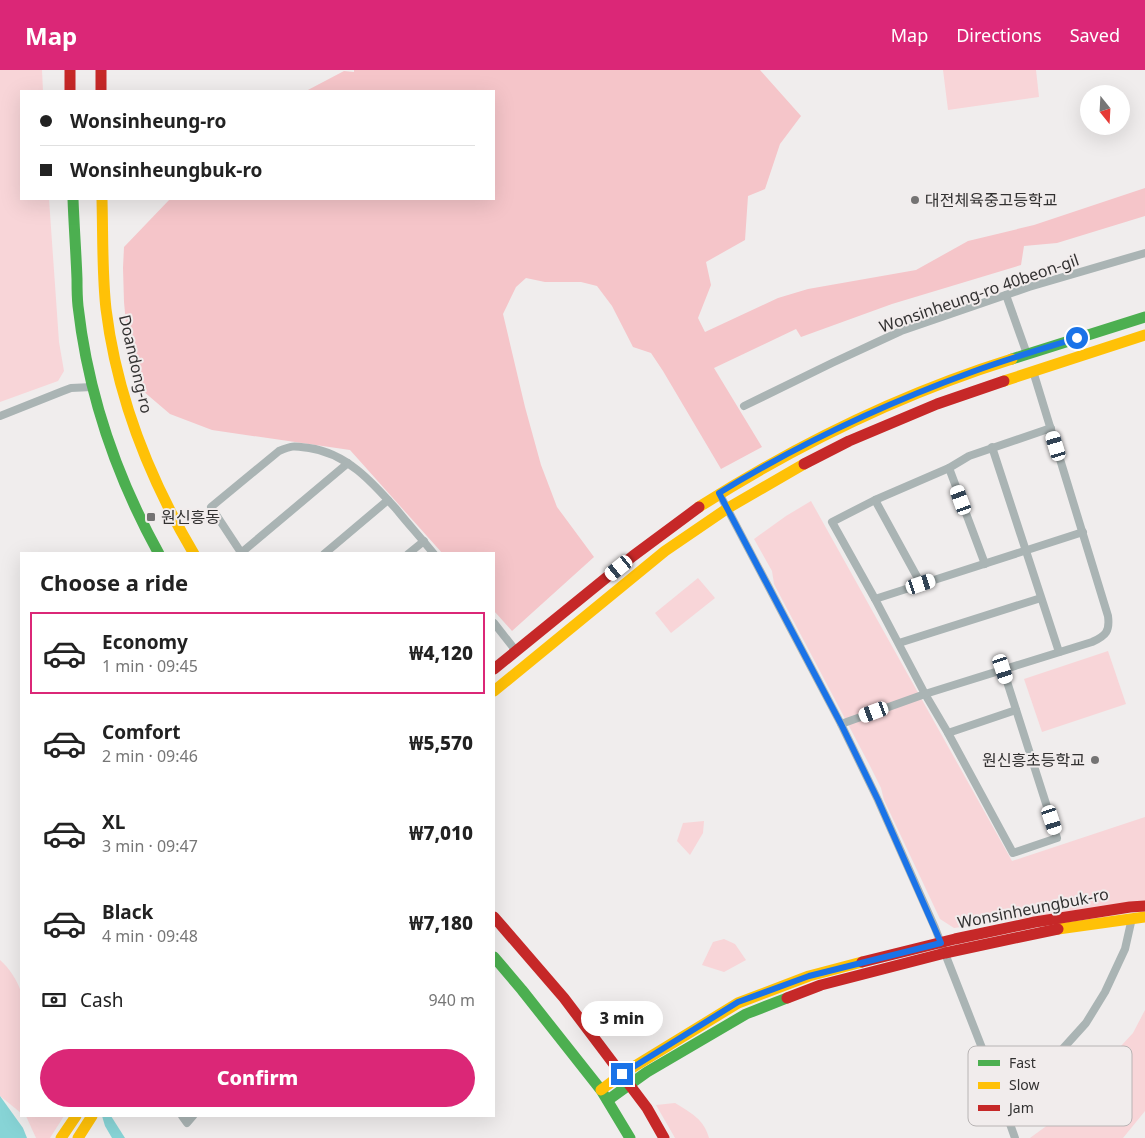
<!DOCTYPE html>
<html lang="en">
<head>
<meta charset="utf-8">
<style>
  :root { --surface:#fff; --page:#f6f6f6; --text:#222; --muted:#767676; --line:#e0e0e0; --accent:#db2777 }
  body { margin:0; font-family:"Noto Sans","Noto Sans KR",sans-serif; background:var(--page); color:var(--text); height:100vh; display:flex; flex-direction:column; font-size:19px; white-space:nowrap }
  * { box-sizing:border-box; margin:0 }
  p { font-size:16px; color:var(--muted) }
  .icon { flex:none; width:28px; height:28px; fill:none; stroke:currentColor; stroke-width:2; stroke-linecap:round; stroke-linejoin:round }
  .map { position:relative; flex:1; overflow:hidden }
  .drawer { position:absolute; left:20px; top:482px; width:475px; height:565px; display:flex; flex-direction:column; background:var(--surface); border-radius:0px; box-shadow:0 5px 20px #0002 }
  .drawer>* { flex:none }
  .hud { position:absolute; left:20px; top:20px; width:475px; height:110px; border-radius:0px; box-shadow:0 5px 20px #0002; display:grid; align-content:center; height:110px; padding:0 20px; background:var(--surface) }
  .needle { width:32px; rotate:162deg }
  .buttons { position:absolute; left:1080px; top:15px; display:grid; gap:10px }
  .buttons a { display:grid; place-items:center; width:50px; height:50px; border-radius:50%; background:var(--surface); box-shadow:0 5px 20px #0002; font-size:25px }
  .end { position:absolute; width:22px; height:22px; margin:-11px; border:6px solid #1a73e8; background:#fff; box-shadow:0 0 0 2px #fff }
  .from { border-radius:50% }
  .bubble { position:absolute; height:35px; border-radius:18px; background:var(--surface); box-shadow:0 5px 20px #0002; font-size:16px; font-weight:800; line-height:35px; text-align:center }
  .car { position:absolute; width:15px; height:30px; margin:-15px -8px; border-radius:6px; box-shadow:0 0 4px 1px #0007; background:linear-gradient(#fff 24%,#345 0 40%,#fff 0 76%,#345 0 86%,#fff 0) }
  .hud b { display:flex; align-items:center; gap:18px; height:48px; font-size:19px }
  .hud b+b { border-top:1px solid var(--line) }
  .hud i { width:12px; height:12px; background:var(--text) }
  ul { padding:0; list-style:none }
  li { display:flex; align-items:center; gap:15px; height:82px; margin:0 10px 8px; padding:0 10px; border:2px solid transparent; border-radius:0px }
  li div { flex:1 }
  li b { display:block; font-size:19px }
  li em { font-style:normal; font-weight:800 }
  li.active { border-color:var(--accent) }
  li>.icon { width:45px; height:45px; stroke-width:1.5 }
  h2 { padding:0 20px; font-size:22px; line-height:60px }
  .pay { display:flex; align-items:center; gap:12px; height:55px; padding:0 20px; font-size:19px }
  .pay p { margin-inline-start:auto }
  .primary-button { display:flex; gap:10px; margin-top:auto; padding:10px 20px }
  .primary-button a { flex:1; height:58px; border-radius:30px; background:var(--accent); color:#fff; font-size:20px; font-weight:800; line-height:58px; text-align:center }
  header { display:flex; align-items:center; gap:30px; box-sizing:border-box; height:70px; padding:0 25px; background:var(--accent); color:#fff }
  header strong { font-size:24px }
  nav { display:flex; gap:28px; margin-inline-start:auto; font-size:18px }
  .map>svg:first-child { display:block }
</style>
</head>
<body>
<header>
<strong>Map</strong>
<nav><a>Map</a><a>Directions</a><a>Saved</a></nav>
</header>
<div class="map">
<svg width="1145" height="1068" viewBox="0 0 1145 1068">
  <rect width="100%" height="100%" fill="#f0eded"/>
  <!-- green -->
  <g fill="#f8d5d8">
    <path d="M0,0h42l1,21h-22v108h28l10,143 5,29 -6,10 -58,21z"/>
    <path d="M943,0h93l3,27 -91,13z"/>
    <path d="M811,431l201,360 133,-44v84l-191,27 -14,-9 -56,-119 -3,-12 -11,-22 -96,-182 -2,-13 -18,-32 32,-23z"/>
    <path d="M698,508l17,20 -44,35 -16,-20z"/>
    <path d="M1108,581l18,53 -84,28 -18,-53z"/>
    <path d="M704,751l-1,12 -13,22 -13,-14 6,-18z"/>
    <path d="M724,869l11,5 11,16 -22,12 -22,-7 11,-23z"/>
    <path d="M0,890c10,9 17,20 21,32v121l-21,-17z"/>
    <path d="M1145,940v101l-22,27h-93l52,-38 6,-11 28,-33 5,-10 12,-13z"/>
    <path d="M675,1033c16,10 29,16 34,35h-34l-19,-33z"/>
    <path d="M26,1046h38l-14,22h-14z"/>
  </g>
  <!-- forest -->
  <path fill="#f5c5c9" d="M354,0h406l41,46 -21,28 -15,45 -17,7 -3,44 -39,22 5,23 -13,33 7,14 73,-34 30,-9 108,-19 52,-29 66,-16 111,-37v28l-88,27 -33,3 -3,19 -129,39 -91,33 -5,-8 -82,39 48,79 -41,22 -58,-98 -12,-18 -18,-6 -21,-41 -15,-20 -16,-4h-36l-19,-4 -10,9 -13,27 22,93 16,58 16,42 37,50 -82,74 -18,-20v-57h-51l-93,-104 -138,-20 -42,-16 -27,-23 -12,-30 -4,-26 -3,-33 -1,-34 1,-21 46,-48h324v-108h-188l38,-20 10,1z"/>
  <!-- water -->
  <g fill="#87d4d6">
    <path d="M0,1026l23,32 4,10h-27z"/>
    <path d="M102,1046h9l14,22h-13l-7,-12z"/>
  </g>
  <g fill="none" stroke-linecap="round" stroke-linejoin="round">
    <!-- street -->
    <g stroke="#aab4b4" stroke-width="8">
      <path d="M1006,225l21,59"/>
      <path d="M744,336l88,-43 69,-32 128,-44 116,-34"/>
      <path d="M0,346l63,-25 8,-3 21,-1"/>
      <path d="M992,377l67,205"/>
      <path d="M949,398l36,96"/>
      <path d="M719,423l122,231 37,76 57,128 58,148 22,62"/>
      <path d="M875,430l46,84"/>
      <path d="M241,483l107,-90"/>
      <path d="M242,484l-31,-47 68,-56c14,-6 15,-5 30,-3 38,5 64,35 88,62 12,15 25,29 37,44"/>
      <path d="M324,484l64,-54"/>
      <path d="M408,484l16,-13"/>
      <path d="M875,529l208,-67"/>
      <path d="M494,553l22,28"/>
      <path d="M899,573l142,-45"/>
      <path d="M1003,599l54,169 -44,15 -65,-120 -23,-39 -50,-95 -43,-77 43,-22 74,-32 20,-12 82,-28"/>
      <path d="M841,654l84,-30 167,-52c14,-6 18,-11 16,-26l-75,-245"/>
      <path d="M948,663l68,-23"/>
      <path d="M1001,1027l27,-16 30,-27 28,-31 19,-31 20,-43 7,-31"/>
      <path d="M182,1046l5,7 6,-7"/>
    </g>
    <!-- fast -->
    <g stroke="#4caf50" stroke-width="11">
      <path d="M73,129c1,27 3,53 4,80 0,9 0,18 1,27 10,89 38,170 81,248"/>
      <path d="M1012,289l133,-42"/>
      <path d="M494,887l28,33 79,100 29,48"/>
      <path d="M608,1030l39,-28 99,-58 41,-16"/>
    </g>
    <!-- slow -->
    <g stroke="#ffc107" stroke-width="11">
      <path d="M102,129c1,37 0,74 4,110 11,89 43,169 88,245"/>
      <path d="M1004,311l141,-46"/>
      <path d="M699,437c99,-63 201,-113 313,-148"/>
      <path d="M494,621l171,-140 63,-43 76,-44"/>
      <path d="M1058,859l87,-12"/>
      <path d="M601,1020l21,-16 116,-71 71,-27 53,-14"/>
      <path d="M61,1068l15,-22"/>
      <path d="M78,1068l14,-22"/>
    </g>
    <!-- jam -->
    <g stroke="#c62828" stroke-width="11">
      <path d="M70,0v21"/>
      <path d="M101,0v21"/>
      <path d="M804,394l45,-23 88,-37 67,-23"/>
      <path d="M494,599l139,-113 66,-49"/>
      <path d="M494,847l70,81 83,110 17,30"/>
      <path d="M862,892l93,-23 80,-17 95,-15 15,-1"/>
      <path d="M787,928l34,-13 124,-32 113,-24"/>
    </g>
  </g>
  <g fill="none" stroke-linecap="round" stroke-linejoin="round">
    <!-- route -->
    <path stroke="#1a73e8" stroke-width="6" d="M622,1004l116,-72 71,-26 132,-33 -63,-143 -37,-76 -122,-231c80,-49 165,-89 253,-121 35,-13 70,-23 105,-34"/>
  </g>
  <!-- markers -->
  <g fill="#747373" stroke="#f1ecec" stroke-width="2">
    <circle cx="915" cy="130" r="5"/>
    <rect x="146" y="442" width="10" height="10" rx="2.5"/>
    <circle cx="1095" cy="690" r="5"/>
  </g>
  <g text-anchor="middle" dominant-baseline="central" stroke-width="4" stroke-linejoin="round" paint-order="stroke">
    <!-- poi labels -->
    <g font-size="16" fill="#323131" stroke="#f1ecec" text-anchor="start">
      <text x="925" y="130">대전체육중고등학교</text>
      <text x="161" y="447">원신흥동</text>
      <text x="1085" y="690" text-anchor="end">원신흥초등학교</text>
    </g>
    <!-- street labels -->
    <g font-size="16" fill="#323131" stroke="#f1ecec">
      <text transform="translate(979 223) rotate(-19)">Wonsinheung-ro 40beon-gil</text>
      <text transform="translate(136 294) rotate(77)">Doandong-ro</text>
      <text transform="translate(1033 838) rotate(-11)">Wonsinheungbuk-ro</text>
    </g>
  </g>
  <!-- legend -->
  <rect x="968" y="976" width="164" height="80" rx="8" fill="#f1ecec" stroke="#b8b4b4" stroke-width="1"/>
  <rect x="978" y="990" width="22" height="6" fill="#4caf50"/>
  <rect x="978" y="1012" width="22" height="7" fill="#ffc107"/>
  <rect x="978" y="1035" width="22" height="6" fill="#c62828"/>
  <g font-size="14" fill="#323131">
    <text x="1009" y="998">Fast</text>
    <text x="1009" y="1020">Slow</text>
    <text x="1009" y="1043">Jam</text>
  </g>
</svg>
<div class="buttons">
<a><svg class="needle" viewBox="-14 -14 28 28"><path d="M0-13l5 13h-10z" fill="#e53935"/><path d="M0 13l5-13h-10z" fill="#767676"/></svg></a>
</div>
<i class="end from" style="left:1077px;top:268px"></i>
<i class="end" style="left:622px;top:1004px"></i>
<div class="bubble" style="left:581px;top:931px;width:82px">3 min</div>
<i class="car" style="left:1056px;top:376px;rotate:343deg"></i>
<i class="car" style="left:961px;top:430px;rotate:340deg"></i>
<i class="car" style="left:619px;top:498px;rotate:231deg"></i>
<i class="car" style="left:921px;top:514px;rotate:72deg"></i>
<i class="car" style="left:1003px;top:599px;rotate:162deg"></i>
<i class="car" style="left:874px;top:642px;rotate:250deg"></i>
<i class="car" style="left:1052px;top:750px;rotate:162deg"></i>
<div class="hud">
<b><i class="from"></i>Wonsinheung-ro</b>
<b><i></i>Wonsinheungbuk-ro</b>
</div>
<section class="drawer">
<h2>Choose a ride</h2>
<ul>
<li class="active"><svg class="icon" aria-label="car" viewBox="0 0 24 24"><path d="M5 17H2v-5l4-1 3-4h7l3 4 3 1v5h-3M9 17h6M6 11h13"/><circle cx="7" cy="17" r="2"/><circle cx="17" cy="17" r="2"/></svg><div><b>Economy</b><p>1 min · 09:45</p></div><em>₩4,120</em></li>
<li><svg class="icon" aria-label="car" viewBox="0 0 24 24"><path d="M5 17H2v-5l4-1 3-4h7l3 4 3 1v5h-3M9 17h6M6 11h13"/><circle cx="7" cy="17" r="2"/><circle cx="17" cy="17" r="2"/></svg><div><b>Comfort</b><p>2 min · 09:46</p></div><em>₩5,570</em></li>
<li><svg class="icon" aria-label="car" viewBox="0 0 24 24"><path d="M5 17H2v-5l4-1 3-4h7l3 4 3 1v5h-3M9 17h6M6 11h13"/><circle cx="7" cy="17" r="2"/><circle cx="17" cy="17" r="2"/></svg><div><b>XL</b><p>3 min · 09:47</p></div><em>₩7,010</em></li>
<li><svg class="icon" aria-label="car" viewBox="0 0 24 24"><path d="M5 17H2v-5l4-1 3-4h7l3 4 3 1v5h-3M9 17h6M6 11h13"/><circle cx="7" cy="17" r="2"/><circle cx="17" cy="17" r="2"/></svg><div><b>Black</b><p>4 min · 09:48</p></div><em>₩7,180</em></li>
</ul>
<div class="pay"><svg class="icon" aria-label="cash" viewBox="0 0 24 24"><path d="M3 7h18v10H3z"/><circle cx="12" cy="12" r="2"/></svg>Cash<p>940 m</p></div>
<div class="primary-button"><a>Confirm</a></div>
</section>
</div>
</body>
</html>
